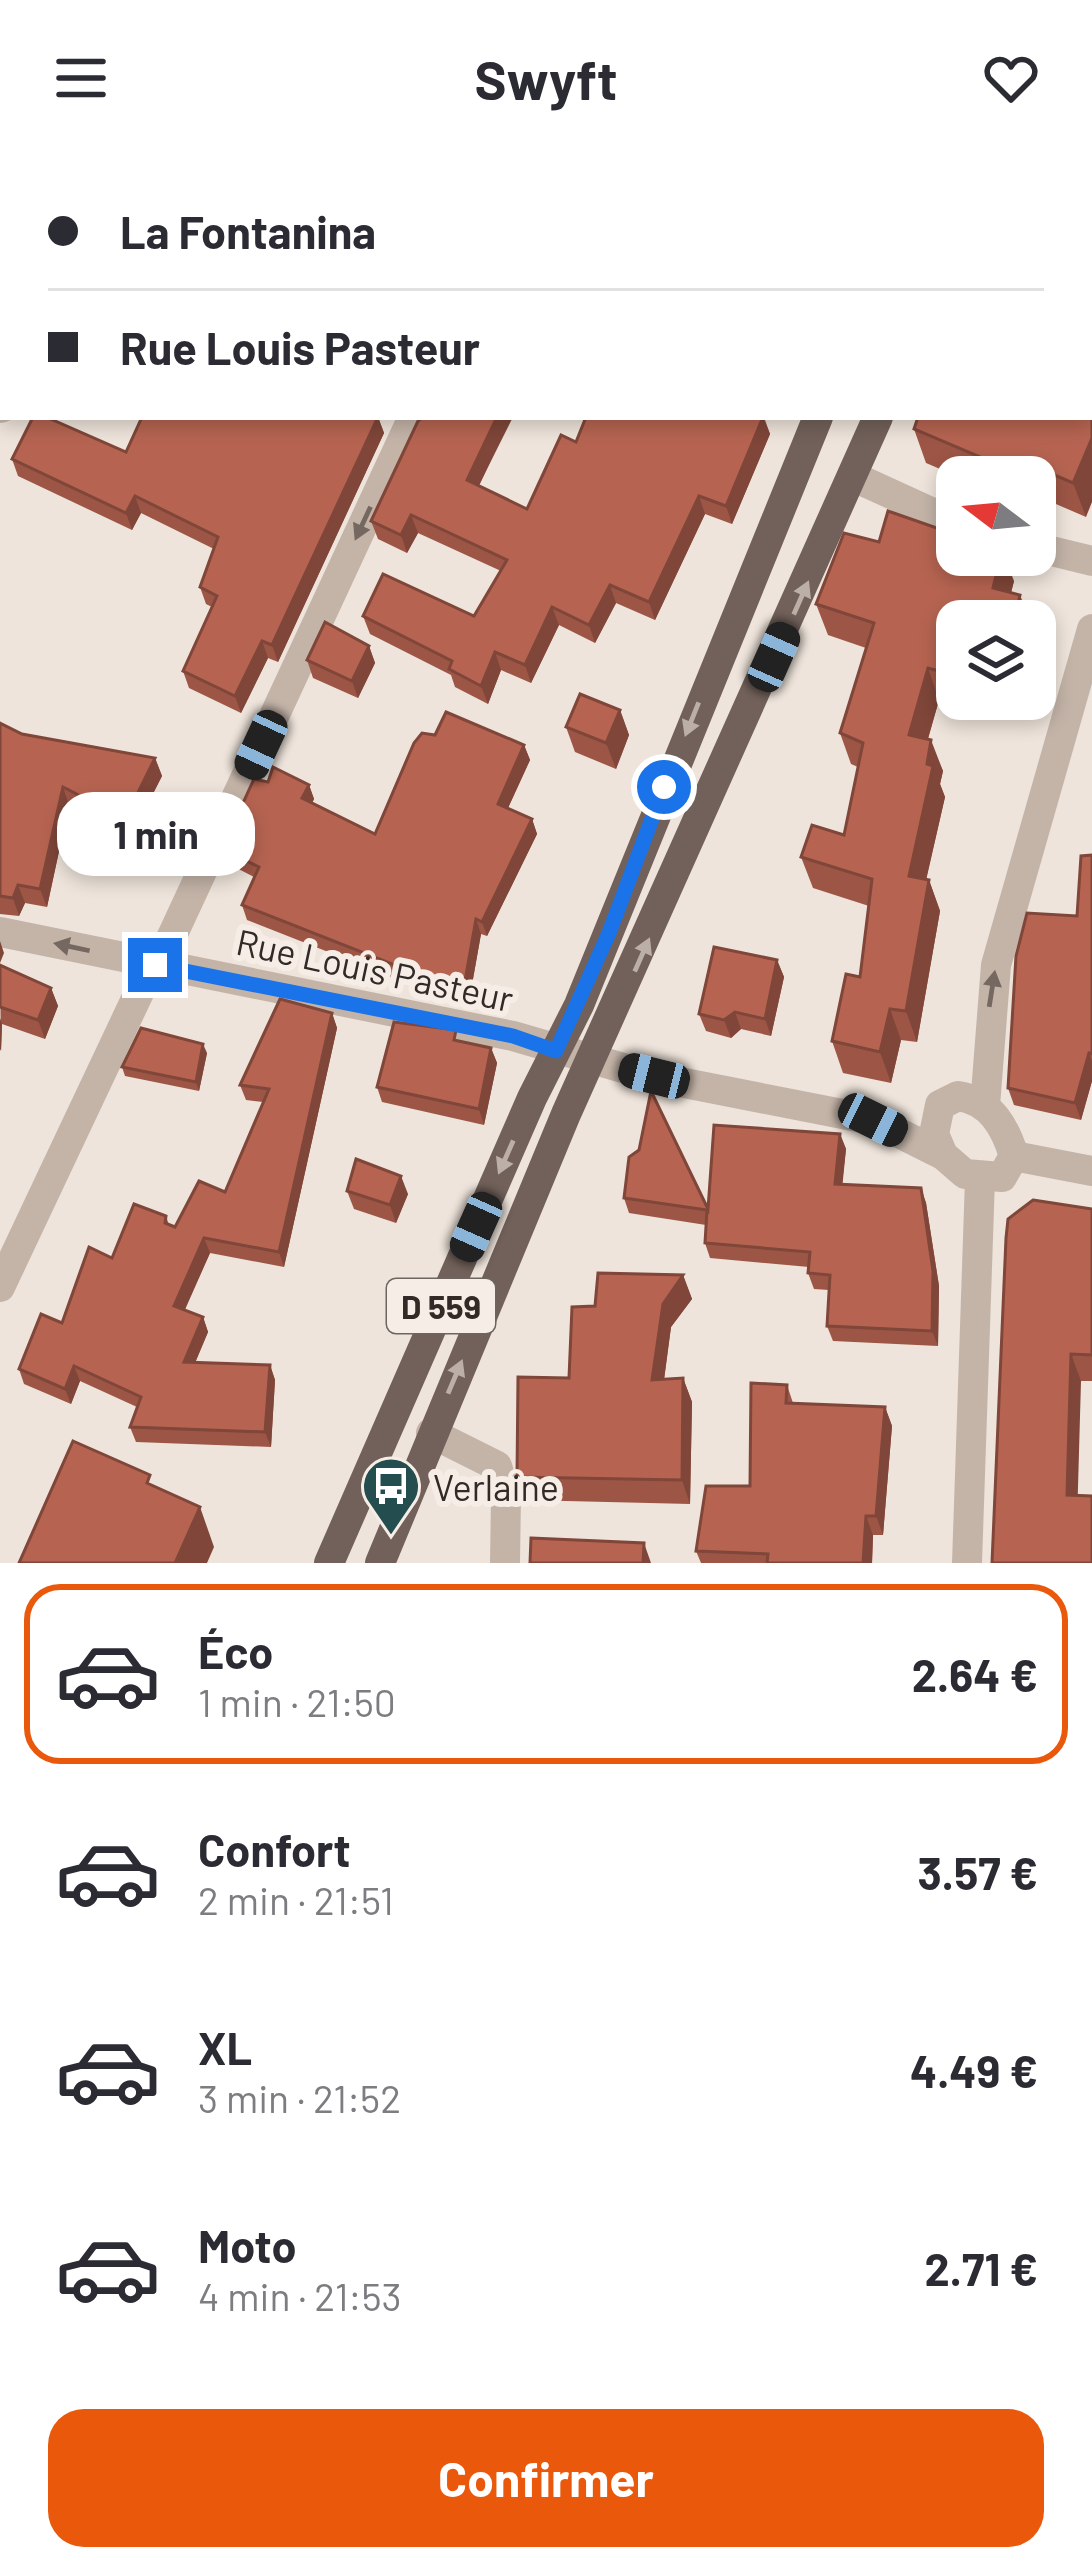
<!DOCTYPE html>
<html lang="fr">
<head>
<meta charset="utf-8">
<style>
  :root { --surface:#fff; --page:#f2f2f3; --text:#2b2b33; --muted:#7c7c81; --line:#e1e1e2; --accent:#ea580c }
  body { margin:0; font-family:Barlow,sans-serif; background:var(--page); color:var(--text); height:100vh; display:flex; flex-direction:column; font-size:45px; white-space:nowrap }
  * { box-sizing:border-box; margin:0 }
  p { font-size:39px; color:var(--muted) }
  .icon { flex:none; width:66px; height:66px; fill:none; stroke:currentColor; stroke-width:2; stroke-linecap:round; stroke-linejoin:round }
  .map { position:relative; height:1407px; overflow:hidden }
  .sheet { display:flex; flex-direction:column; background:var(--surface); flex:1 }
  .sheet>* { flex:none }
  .banner { position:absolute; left:0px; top:0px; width:1092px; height:264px; box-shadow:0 6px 18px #0003; display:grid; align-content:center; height:264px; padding:0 48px; background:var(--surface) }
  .needle { width:78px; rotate:286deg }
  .fabs { position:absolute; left:936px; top:300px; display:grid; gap:24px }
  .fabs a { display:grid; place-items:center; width:120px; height:120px; border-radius:24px; background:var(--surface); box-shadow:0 6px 18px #0003; font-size:60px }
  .end { position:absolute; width:54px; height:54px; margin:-27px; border:15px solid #1a73e8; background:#fff; box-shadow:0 0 0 6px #fff }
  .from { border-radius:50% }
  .bubble { position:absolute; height:84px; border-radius:36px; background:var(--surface); box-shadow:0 6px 18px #0003; font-size:39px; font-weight:700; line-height:84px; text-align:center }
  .car { position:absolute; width:36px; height:72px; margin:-36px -18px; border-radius:15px; box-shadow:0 0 9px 3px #0007; background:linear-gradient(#222 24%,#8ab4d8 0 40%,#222 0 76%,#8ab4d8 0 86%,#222 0) }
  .banner b { display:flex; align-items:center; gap:42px; height:114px; font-size:45px }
  .banner b+b { border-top:3px solid var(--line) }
  .banner i { width:30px; height:30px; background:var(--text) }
  ul { padding:21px 0 0; list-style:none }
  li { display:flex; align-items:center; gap:36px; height:180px; margin:0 24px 18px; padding:0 24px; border:6px solid transparent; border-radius:36px }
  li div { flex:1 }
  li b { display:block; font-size:45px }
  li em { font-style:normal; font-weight:700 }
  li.active { border-color:var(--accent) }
  li>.icon { width:108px; height:108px; stroke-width:1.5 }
  .primary-button { display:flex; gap:24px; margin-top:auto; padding:24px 48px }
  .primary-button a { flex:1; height:138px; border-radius:36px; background:var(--accent); color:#fff; font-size:48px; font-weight:700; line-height:138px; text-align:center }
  header { display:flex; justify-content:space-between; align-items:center; height:156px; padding:0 48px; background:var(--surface); font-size:54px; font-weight:700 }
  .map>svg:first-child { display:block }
</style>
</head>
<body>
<header><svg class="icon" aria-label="menu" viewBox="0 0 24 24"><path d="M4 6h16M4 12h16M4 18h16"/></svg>Swyft<svg class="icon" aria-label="heart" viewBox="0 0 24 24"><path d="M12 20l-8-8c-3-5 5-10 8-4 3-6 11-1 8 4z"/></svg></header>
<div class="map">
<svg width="1092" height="1407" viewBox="0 0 1092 1407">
  <rect width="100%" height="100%" fill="#eee4db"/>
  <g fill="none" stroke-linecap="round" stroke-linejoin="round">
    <!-- service -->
    <path stroke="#c4b4a8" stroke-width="18" d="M463,3v-3"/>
    <!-- minor -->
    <g stroke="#c4b4a8" stroke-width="30">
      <path d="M0,252l3,-1"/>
      <path d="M854,321l103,47"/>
      <path d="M1035,391l57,14"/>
      <path d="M0,776l513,104 141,41 219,43 70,35 22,19 37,3 12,-21c-9,-29 -23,-55 -56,-60l-18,9 -6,29 9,21"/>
      <path d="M985,950l11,-141 96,-336"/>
      <path d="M1014,1000l78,15"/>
      <path d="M0,1131l144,-305 22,-33 247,-532"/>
      <path d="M431,1277l66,33 9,30 -1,67"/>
      <path d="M967,1407l13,-384"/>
    </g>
    <!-- primary -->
    <g stroke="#72615a" stroke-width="30">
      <path d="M931,3l2,-3"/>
      <path d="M990,3l2,-3"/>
      <path d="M329,1407l203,-465 47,-93 239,-588"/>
      <path d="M380,1407l186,-449 312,-697"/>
    </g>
  </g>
  <!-- wall -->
  <g fill="#9d5646">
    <path d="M378,261l6,16 -106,229 -10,-4 -27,55 -52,-25 -6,-17 29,-64 -6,-3 -6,-17 14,-38 -73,-36 -9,17 -114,-54 -6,-17 114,-7z"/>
    <path d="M423,261h88l-32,69 48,23 49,-67 10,-25h178l6,17 -38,90 -27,-10 -50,106 -39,-17 -21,40 -36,-18 -28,58 -30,-13 -13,34 -33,-17 -4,-12 -81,-41 -7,-18h111l27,-45 -83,-38 -11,20 -29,-14 -7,-18z"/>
    <path d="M917,261h172l-3,100 -44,-19 -5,12 -2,-1v-32h-76l-33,-14 -12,-34z"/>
    <path d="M1014,425l-3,12 9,2 9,26h-72v78h56l-4,19 -70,-18 -11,39 15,32 -3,13 5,13 -19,82 3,1 11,31 -23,131 -16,-2 -10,43 -48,-10 -11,-32 28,-64 9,-71 -56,-18 -12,-31 43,-22 14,-68 -7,-3 -11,-31 26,-85 -38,-13 -12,-31z"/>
    <path d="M369,490l6,17 -17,35 -45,-20 -6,-18z"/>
    <path d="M620,554l9,25 -13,34 -41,-17 -9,-25z"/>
    <path d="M0,567l22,11 133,24 7,18 -31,61 -62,-32 -22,102 -22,-4 -6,13 -19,-2z"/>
    <path d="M524,589l6,15 -22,48 24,11 5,15 -50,102 -6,-2 -13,73 -221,-87 -5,-15 12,-28 -27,-14 -5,-14 46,-67 41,3 5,14 -2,4 63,31z"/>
    <path d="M1092,699v226l-11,39 -67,-15 -6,-17 69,-172z"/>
    <path d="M777,804l7,17 -13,59 -30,-7 -10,9 -25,-7 -7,-17z"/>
    <path d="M0,809l51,23 7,18 -13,33 -43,-15 -1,27z"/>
    <path d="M332,857l5,15 -53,239 -74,-14 -26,57 19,7 5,15 -13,31 75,2 5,15 -4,67 -135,-5 -6,-15 7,-20 -57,-26 -9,23 -47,-20 -5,-15 43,-46 50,-65 54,-42 3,9 6,2 50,-35 38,-90 -17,-2 -6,-15z"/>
    <path d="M460,885l31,7 6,15 -13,62 -102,-23 -5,-15z"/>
    <path d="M207,897l-8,38 -74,-15 -3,-9z"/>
    <path d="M840,978l6,15 -4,35 79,4 5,15 13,83 -1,60 -105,-5 -6,-15 2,-36 -15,-1 -6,-16 1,-6 -99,-9 -5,-15 1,-18 -77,-12 -5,-15 84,11z"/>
    <path d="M347,1035l61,3 -12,29 -42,-14z"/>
    <path d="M1092,1053v172h-11l-89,182z"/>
    <path d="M683,1119l9,24 -21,28 -7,52 19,-1 9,24 -2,102 -165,-4 -8,-23 52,-99 26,-72z"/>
    <path d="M787,1229l6,18 92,4 7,19 -9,109h-10l-1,28h-171l-5,-12 54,-65z"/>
  </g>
  <!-- shaded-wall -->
  <g fill="#7f4639">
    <path d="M40,0h41l-3,3h-41z"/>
    <path d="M3,38v44l-3,3v-43z"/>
    <path d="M1092,63v64l-3,7v-64z"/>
    <path d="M378,261l6,16 -106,229 -6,-17z"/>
    <path d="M497,261h14l1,2 -39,78 -6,-17z"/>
    <path d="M763,261l7,17 -38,90 -6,-18z"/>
    <path d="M1092,282v64l-6,15 -13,-34z"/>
    <path d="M1029,308l5,13h-9z"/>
    <path d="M1035,323l7,19 -5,12 -2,-6z"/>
    <path d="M135,340l6,17 -9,17 -6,-17z"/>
    <path d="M699,340l6,18 -50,106 -6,-18z"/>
    <path d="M411,359l7,18 -11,20 -6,-18z"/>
    <path d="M1001,399h3l10,26 -10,38 -11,-31z"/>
    <path d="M610,429l6,18 -21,40 -6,-18z"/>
    <path d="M1020,439l9,26h-15z"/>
    <path d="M552,451l7,18 -28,58 -6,-18z"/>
    <path d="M262,485l6,17 -27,55 -6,-17z"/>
    <path d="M369,490l6,17 -17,35 -6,-17z"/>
    <path d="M495,496l6,18 -13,34 -7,-18z"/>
    <path d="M928,512l11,32 -19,66 -11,-31z"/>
    <path d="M1002,543h11l-4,19z"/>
    <path d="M620,554l9,25 -13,34 -10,-26z"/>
    <path d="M931,584l12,31 -3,13 5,13 -25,110 -11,-31z"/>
    <path d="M524,589l6,15 -27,59 -5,-15z"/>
    <path d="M155,602l7,18 -31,61 -6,-18z"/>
    <path d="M309,629l5,14 -7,14 -5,-15z"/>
    <path d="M63,631l6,18 -22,102 -7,-18z"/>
    <path d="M532,663l5,15 -50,102 -5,-14z"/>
    <path d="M929,724l11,31 -23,131 -11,-31z"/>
    <path d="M18,729l7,18 -6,13 -6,-18z"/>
    <path d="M476,763l5,15 -13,73 -5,-15z"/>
    <path d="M0,785l4,12 -4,10z"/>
    <path d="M777,804l7,17 -13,59 -6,-17z"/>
    <path d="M51,832l7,18 -13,33 -7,-19z"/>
    <path d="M890,853l11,31 -10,43 -11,-31z"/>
    <path d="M735,856l6,17 -10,9 -7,-18z"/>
    <path d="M332,857l5,15 -53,239 -5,-15z"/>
    <path d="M0,862l2,6 -1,27 -1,-2z"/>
    <path d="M203,888l4,9 -8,38 -3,-9z"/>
    <path d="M491,892l6,15 -13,62 -5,-16z"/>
    <path d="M1089,897l3,8v20l-11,39 -6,-17z"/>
    <path d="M840,978l6,15 -5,50 -6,-15z"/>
    <path d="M401,1020l7,18 -12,29 -6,-18z"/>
    <path d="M921,1032l5,15 13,83 -1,60 -6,-15z"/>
    <path d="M204,1082l6,15 -30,68 -6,-15z"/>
    <path d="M683,1119l9,24 -21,28 -10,76 -9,-23 11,-76z"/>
    <path d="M203,1161l5,15 -19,45 -5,-15z"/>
    <path d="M1071,1198l10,27 -4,141 -10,-27z"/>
    <path d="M270,1209l5,15 -4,67 -6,-15z"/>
    <path d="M74,1210l6,15 -9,23 -6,-15z"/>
    <path d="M683,1222l9,24 -2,102 -8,-24z"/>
    <path d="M885,1251l7,19 -9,109 -7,-19z"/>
    <path d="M200,1351l14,40 -7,16h-32z"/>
    <path d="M866,1360l7,19 -1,28h-9z"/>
    <path d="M644,1387l7,20h-8z"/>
  </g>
  <!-- building -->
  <g fill="#b66451" stroke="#7f4639" stroke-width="3">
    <path d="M0,0h40l-3,3h-34v35l-3,4z"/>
    <path d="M711,0h91l-1,3h-90z"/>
    <path d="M810,0h46l-1,3h-39z"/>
    <path d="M1006,0h86v63l-3,7v-67h-84z"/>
    <path d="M1089,252l3,1v29l-19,45 -44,-19 -4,12 -111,-47 4,-12h171z"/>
    <path d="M33,261h13l80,35 16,-35h236l-106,228 -10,-4 -27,55 -52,-25 34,-75 -17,-9 18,-50 -83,-41 -9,17 -114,-54z"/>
    <path d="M423,261h74l-30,63 60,29 34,-74 15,7 10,-25h177l-37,89 -27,-10 -50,106 -39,-17 -21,40 -37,-18 -27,58 -30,-13 -14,34 -32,-17 3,-8 -89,-45 20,-42 91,42 33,-56 -96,-45 -10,20 -30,-14 47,-100z"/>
    <path d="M888,355l69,24v20h44l-8,33 27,7 -6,26h-57v55l-29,-8 -19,67 22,5 -4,24 6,2 -24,110 20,4 -23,131 -16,-2 -10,43 -48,-11 14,-67 14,3 12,-98 -71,-22 11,-32 32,10 19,-92 -23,-10 34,-110 -58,-19 28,-71 35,9z"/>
    <path d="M325,466l44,24 -17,35 -45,-21z"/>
    <path d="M580,538l40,16 -14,33 -40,-16z"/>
    <path d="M446,556l78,33 -26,59 34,15 -50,103 -6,-3 -13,73 -221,-87 17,-38 -37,-18 32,-70 14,3 5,-15 36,18 -7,13 73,36 39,-91 8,-10 13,2z"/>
    <path d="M0,567l22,11 133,24 -30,61 -62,-32 -23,102 -22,-4 -5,13 -13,-2z"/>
    <path d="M1092,699v199l-3,-1 -14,50 -67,-15 8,-132 11,-43 50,3 4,-60z"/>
    <path d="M714,791l63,13 -12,59 -30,-7 -11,8 -25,-6z"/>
    <path d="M0,809l51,23 -13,32 -38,-13z"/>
    <path d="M280,843l52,14 -53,239 -75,-14 -30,68 29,11 -19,45 86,3 -5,67 -135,-5 11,-30 -67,-31 -9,23 -46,-20 22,-55 21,9 27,-76 23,11 22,-54 32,12 -1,7 10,4 24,-46 26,11 44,-103 -29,-4z"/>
    <path d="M394,866l62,8 -2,10 37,8 -12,61 -102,-22z"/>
    <path d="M141,872l62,16 -7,38 -74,-15z"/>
    <path d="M651,935l57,118 6,-84 126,9 -5,50 86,4 12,83 -1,60 -105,-5 3,-51 -22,-2 2,-21 -105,-9 2,-33 -83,-12 5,-41 10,-7z"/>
    <path d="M356,1003l45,17 -11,29 -43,-14z"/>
    <path d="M1033,1044l59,9v146l-21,-1 -4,141 25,1v67h-100l14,-325 2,-19z"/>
    <path d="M598,1117l85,2 -20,29 -11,76 31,-2 -1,102 -165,-3 1,-100 51,1 3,-71 23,-1z"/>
    <path d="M751,1227l36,2 -1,18 99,4 -9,109h-10l-3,47h-96l1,-9 -72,-3 10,-65h44z"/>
    <path d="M73,1285l77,34 -3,8 53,24 -25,56h-156z"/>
    <path d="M531,1382l113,5 -1,20h-113z"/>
  </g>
  <!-- one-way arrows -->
  <defs><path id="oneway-solid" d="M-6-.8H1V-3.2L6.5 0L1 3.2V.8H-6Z" transform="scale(3)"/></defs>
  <g fill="#746861">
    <use href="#oneway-solid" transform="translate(363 367) rotate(115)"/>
    <use href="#oneway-solid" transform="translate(72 791) rotate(-168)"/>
    <use href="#oneway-solid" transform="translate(992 833) rotate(-81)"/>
  </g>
  <g fill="#bbafa7">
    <use href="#oneway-solid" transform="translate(801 442) rotate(-66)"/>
    <use href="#oneway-solid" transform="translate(692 563) rotate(112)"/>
    <use href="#oneway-solid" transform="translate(642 799) rotate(-66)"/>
    <use href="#oneway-solid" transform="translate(506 1001) rotate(114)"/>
    <use href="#oneway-solid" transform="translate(455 1221) rotate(-67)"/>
  </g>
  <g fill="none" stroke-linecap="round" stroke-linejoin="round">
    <!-- route -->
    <path stroke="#1a73e8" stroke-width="15" d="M155,809l358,71 43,15 53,-118 55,-146"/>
  </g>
  <!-- icons -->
  <defs>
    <symbol id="bus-pin" viewBox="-11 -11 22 30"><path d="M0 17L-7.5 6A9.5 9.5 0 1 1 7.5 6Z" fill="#234d4e" stroke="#f6eee6"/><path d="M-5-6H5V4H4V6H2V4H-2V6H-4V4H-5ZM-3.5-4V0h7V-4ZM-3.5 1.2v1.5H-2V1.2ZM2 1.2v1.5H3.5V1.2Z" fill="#fff"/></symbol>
  </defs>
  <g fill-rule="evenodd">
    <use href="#bus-pin" x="358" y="1297" width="66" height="90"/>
  </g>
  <g text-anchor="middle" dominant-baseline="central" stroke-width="12" stroke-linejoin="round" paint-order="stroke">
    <!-- shield labels -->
    <rect fill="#f6eee6" stroke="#6d6560" stroke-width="3" x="387" y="1123" width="108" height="54" rx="9"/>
    <g font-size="33" font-weight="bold" fill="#322a27">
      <text x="441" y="1150">D 559</text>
    </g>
    <!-- street labels -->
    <g font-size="36" fill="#322a27" stroke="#f6eee6">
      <text transform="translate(375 813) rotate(12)">Rue Louis Pasteur</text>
    </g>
    <!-- poi labels -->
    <g font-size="36" fill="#322a27" stroke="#f6eee6" text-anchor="start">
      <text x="433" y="1330">Verlaine</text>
    </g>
  </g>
</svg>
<div class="fabs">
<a><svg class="needle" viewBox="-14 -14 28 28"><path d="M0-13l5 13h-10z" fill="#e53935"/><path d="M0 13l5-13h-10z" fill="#7c7c81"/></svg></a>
<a><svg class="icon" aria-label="layers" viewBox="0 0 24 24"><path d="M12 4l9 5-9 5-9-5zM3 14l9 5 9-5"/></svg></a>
</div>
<i class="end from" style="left:664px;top:631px"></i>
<i class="end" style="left:155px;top:809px"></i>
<div class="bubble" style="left:57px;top:636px;width:198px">1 min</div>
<i class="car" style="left:774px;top:501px;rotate:24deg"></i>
<i class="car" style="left:261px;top:589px;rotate:205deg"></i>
<i class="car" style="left:654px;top:920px;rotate:284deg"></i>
<i class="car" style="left:873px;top:964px;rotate:116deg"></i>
<i class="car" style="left:476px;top:1071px;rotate:204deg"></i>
<div class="banner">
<b><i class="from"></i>La Fontanina</b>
<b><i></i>Rue Louis Pasteur</b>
</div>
</div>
<section class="sheet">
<ul>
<li class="active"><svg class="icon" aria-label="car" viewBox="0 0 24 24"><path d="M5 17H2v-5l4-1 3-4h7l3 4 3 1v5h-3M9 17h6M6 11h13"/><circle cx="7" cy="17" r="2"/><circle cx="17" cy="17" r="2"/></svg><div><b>Éco</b><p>1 min · 21:50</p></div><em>2.64 €</em></li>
<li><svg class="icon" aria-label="car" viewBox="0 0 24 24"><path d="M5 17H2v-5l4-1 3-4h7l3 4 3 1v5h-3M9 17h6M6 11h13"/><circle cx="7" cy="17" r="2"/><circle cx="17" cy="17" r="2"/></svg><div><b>Confort</b><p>2 min · 21:51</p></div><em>3.57 €</em></li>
<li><svg class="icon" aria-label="car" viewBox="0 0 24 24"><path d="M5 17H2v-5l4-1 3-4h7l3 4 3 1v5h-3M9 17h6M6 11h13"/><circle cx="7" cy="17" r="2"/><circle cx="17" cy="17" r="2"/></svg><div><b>XL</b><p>3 min · 21:52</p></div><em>4.49 €</em></li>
<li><svg class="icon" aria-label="car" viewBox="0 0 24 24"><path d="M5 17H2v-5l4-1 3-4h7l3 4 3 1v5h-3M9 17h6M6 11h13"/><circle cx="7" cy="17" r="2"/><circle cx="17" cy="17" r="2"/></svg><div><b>Moto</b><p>4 min · 21:53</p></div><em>2.71 €</em></li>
</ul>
<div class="primary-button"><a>Confirmer</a></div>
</section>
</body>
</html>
